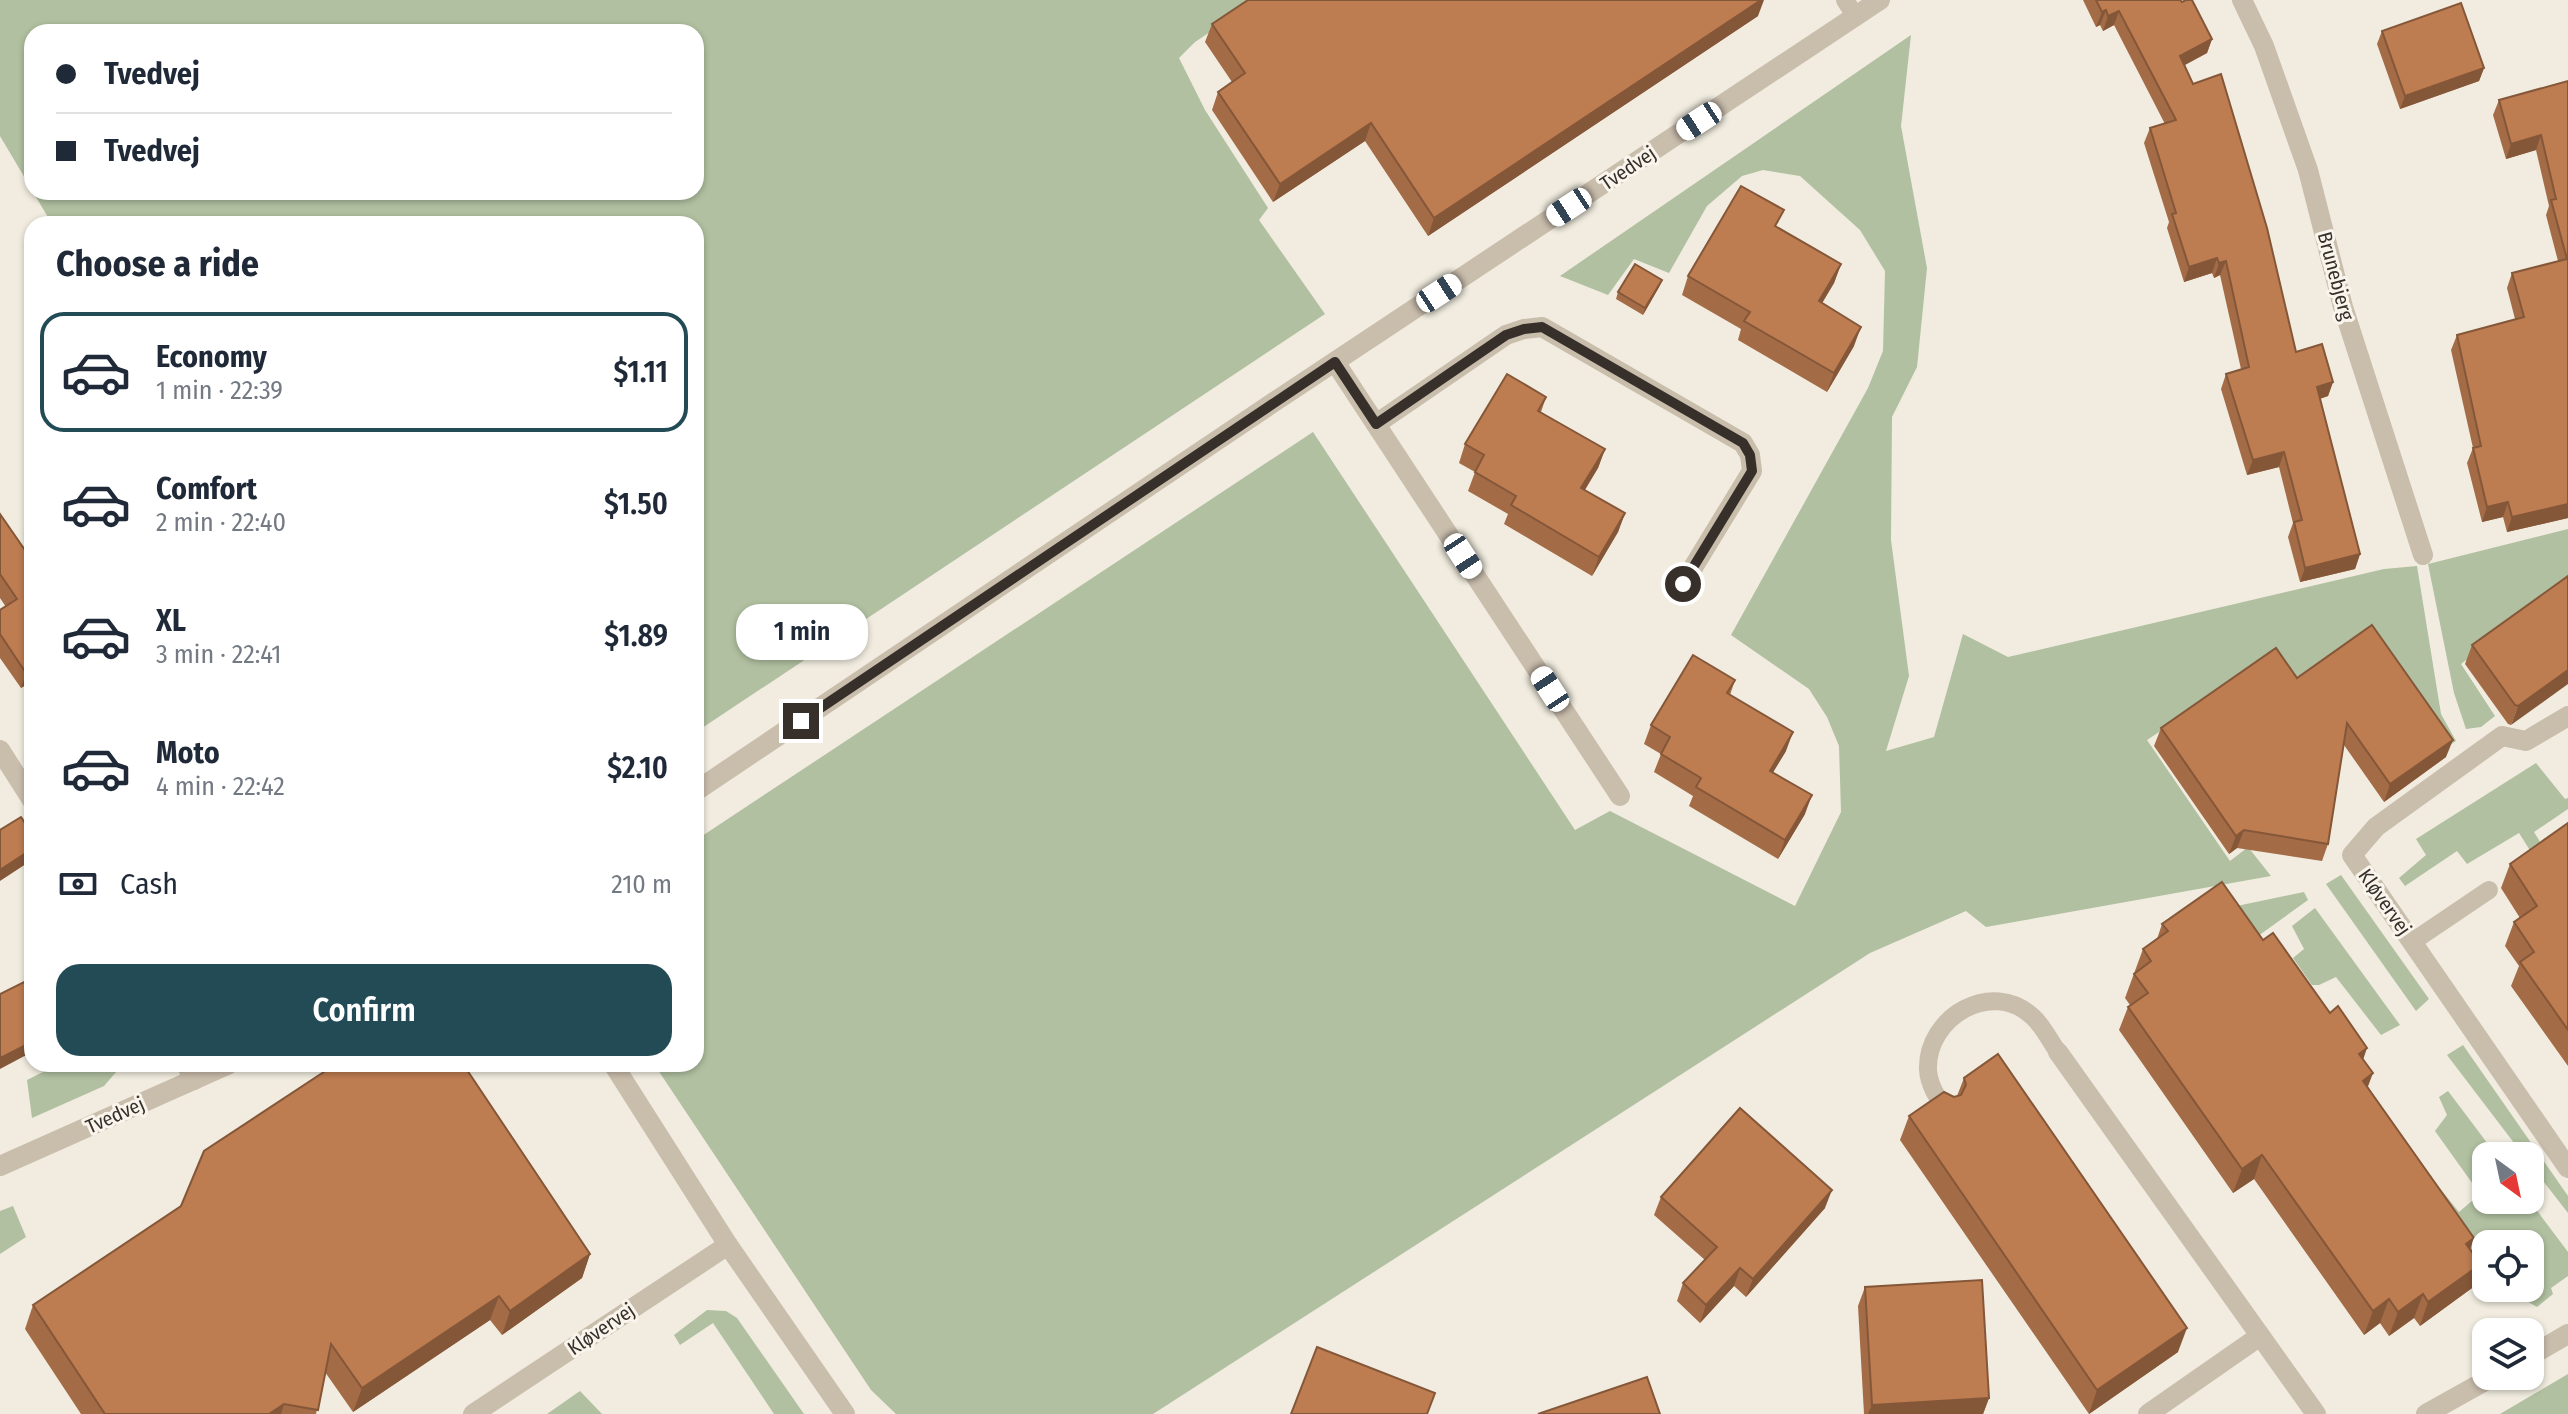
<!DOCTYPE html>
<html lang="en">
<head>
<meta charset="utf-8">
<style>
  :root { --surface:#fff; --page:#f2f2f3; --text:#1f2937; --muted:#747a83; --line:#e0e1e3; --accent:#224b56 }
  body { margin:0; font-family:"Fira Sans Condensed",sans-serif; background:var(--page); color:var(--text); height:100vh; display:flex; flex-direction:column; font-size:30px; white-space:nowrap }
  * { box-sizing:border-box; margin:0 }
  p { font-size:26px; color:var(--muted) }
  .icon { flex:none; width:44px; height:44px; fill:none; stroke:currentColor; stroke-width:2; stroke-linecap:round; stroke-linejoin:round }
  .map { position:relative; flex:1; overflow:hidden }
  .sheet { position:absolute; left:24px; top:216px; width:680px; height:856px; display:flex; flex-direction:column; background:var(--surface); border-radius:24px; box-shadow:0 2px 6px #0004 }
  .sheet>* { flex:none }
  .hud { position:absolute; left:24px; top:24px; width:680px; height:176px; border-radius:24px; box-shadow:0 2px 6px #0004; display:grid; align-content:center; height:176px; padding:0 32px; background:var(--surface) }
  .needle { width:52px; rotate:147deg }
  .buttons { position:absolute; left:2472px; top:1142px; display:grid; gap:16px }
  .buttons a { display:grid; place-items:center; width:72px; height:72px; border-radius:16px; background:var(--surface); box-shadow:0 2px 6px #0004; font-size:40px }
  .end { position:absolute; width:36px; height:36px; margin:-18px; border:10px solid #37302a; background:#fff; box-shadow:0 0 0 4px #fff }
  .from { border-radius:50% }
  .bubble { position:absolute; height:56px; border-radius:24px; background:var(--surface); box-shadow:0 2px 6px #0004; font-size:26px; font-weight:600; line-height:56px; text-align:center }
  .car { position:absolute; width:24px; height:48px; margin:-24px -12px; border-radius:10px; box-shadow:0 0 6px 2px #0007; background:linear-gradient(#fff 24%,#345 0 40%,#fff 0 76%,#345 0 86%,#fff 0) }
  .hud b { display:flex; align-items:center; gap:28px; height:76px; font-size:30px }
  .hud b+b { border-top:2px solid var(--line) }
  .hud i { width:20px; height:20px; background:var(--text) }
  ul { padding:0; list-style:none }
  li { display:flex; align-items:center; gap:24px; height:120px; margin:0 16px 12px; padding:0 16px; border:4px solid transparent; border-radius:24px }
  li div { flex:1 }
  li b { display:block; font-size:30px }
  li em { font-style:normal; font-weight:600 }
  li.selected { border-color:var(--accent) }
  li>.icon { width:72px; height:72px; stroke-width:1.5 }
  h2 { padding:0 32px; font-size:36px; line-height:96px }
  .pay { display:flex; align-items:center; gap:20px; height:88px; padding:0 32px; font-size:30px }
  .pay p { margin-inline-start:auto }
  .primary-button { display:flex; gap:16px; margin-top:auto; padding:16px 32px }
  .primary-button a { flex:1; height:92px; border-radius:24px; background:var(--accent); color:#fff; font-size:32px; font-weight:600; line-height:92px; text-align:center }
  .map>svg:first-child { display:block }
</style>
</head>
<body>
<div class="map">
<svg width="2568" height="1414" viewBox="0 0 2568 1414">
  <rect width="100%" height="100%" fill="#f1ecdf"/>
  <!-- green -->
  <g fill="#b0c0a0">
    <path d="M0,0h1258l-63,42 -16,16 26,52 63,98 -9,12 66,94 -629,418v-508h-644l-19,-32h663v-160h-664v158l-32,-54z"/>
    <path d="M1911,35l-10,91 26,142 -10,99 -25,50 -1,123 18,136 -23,75 48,-14 29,-103 45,23 376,-88 33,-3 24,148 15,27 -12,8 -149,-60 -27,-29 -121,80 83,121 18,-14 23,29 -285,51 -20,-16 -96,42 -717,461h-257l-25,-24 -217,-326h42v-224l617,-408 262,398 35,-19 185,95 46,-94 -2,-66 -12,-29 -18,-28 -78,-54 137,-247 15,-37 2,-80 -25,-41 -60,-54 -37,-6 -21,6 -35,30 -38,67 -35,-14 -26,36 -48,-19z"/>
    <path d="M2568,529v56l-107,79 34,52 -14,11 -15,2 -12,-36 -26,-129z"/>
    <path d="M2536,763l29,36 3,-1v11l-34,23 8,13 -11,7 -12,-19 -52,31 -10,-13 -52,35 -6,-8 27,-23 -10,-16z"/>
    <path d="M2341,875l88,124 -13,12 -90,-127z"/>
    <path d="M2304,892l4,8 -61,44 -34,-33z"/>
    <path d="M2315,908l85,117 -19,10 -45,-58 -17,8h-7l-19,-27 11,-9 -12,-23z"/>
    <path d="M2463,1045l105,151v17l-38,-49v-8h-6l-77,-101z"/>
    <path d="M59,1064h64l-19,22 -72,32 -5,-38z"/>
    <path d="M2448,1091l49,65h-11v44h43l39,52v24l-17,12 2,6 -16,13 -14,-8 -9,-11h16v-44h-44v28l-11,1 -52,-77 15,-10 21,26 21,-18 -45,-63 12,-16 -8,-18z"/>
    <path d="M13,1206l13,31 -26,17v-43z"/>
    <path d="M707,1310l19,1 11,7 67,96h-30l-61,-91 -33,22 -6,-10z"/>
    <path d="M2568,1374v40h-68z"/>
    <path d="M580,1391l22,23h-55z"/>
  </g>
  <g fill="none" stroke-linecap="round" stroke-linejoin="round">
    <!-- service -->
    <g stroke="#c9bdac" stroke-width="18">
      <path d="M1845,0l11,17"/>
      <path d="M2412,942l77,-52"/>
      <path d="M1945,1109c-8,-12 -16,-24 -17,-39 -2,-53 64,-92 105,-53 10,9 17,24 25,35"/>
    </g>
    <!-- minor -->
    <g stroke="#c9bdac" stroke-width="20">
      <path d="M2242,0l22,46 44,124 35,137 80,248"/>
      <path d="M1335,362l285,434"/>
      <path d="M1376,424l130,-89 18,-6 18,-2 201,116 7,12 2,16 -69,113"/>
      <path d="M2568,716l-42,25 -24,-5 -126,91 -24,28 216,313"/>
      <path d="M0,750l32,50"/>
      <path d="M2058,1052l258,362"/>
      <path d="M186,1064l8,16"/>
      <path d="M613,1064l115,181 117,169"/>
      <path d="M2530,1356l38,-22"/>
      <path d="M473,1414l255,-169"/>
      <path d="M2148,1414l112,-78"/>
      <path d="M2426,1414l68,-38"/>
    </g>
    <!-- tertiary -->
    <g stroke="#c9bdac" stroke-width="20">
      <path d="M696,791l575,-387 609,-404"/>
      <path d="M0,1166l229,-102"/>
    </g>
  </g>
  <!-- wall -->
  <g fill="#a36b46">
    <path d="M2083,0h97l32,39 -5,14 -22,12 111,287 37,30 -5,14 -8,3 40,155 -5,15 -55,13 -12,-45 5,-14 -14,-56 -32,8 -26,-86 5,-15 15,-5 -21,-94 -6,3 -2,-5 -28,9 -17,-54 2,-6 -25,-79 6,-15 15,-4 -51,-99 -11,6 -3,-6 -4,2z"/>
    <path d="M1758,16l-330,220 -63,-95 -92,61 -61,-92 6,-18 14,-10 -27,-40 7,-18z"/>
    <path d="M2382,31l102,37 -5,13 -79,28 -23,-65z"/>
    <path d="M2568,81v437l-61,14 -4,-15 -21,5 -15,-59 6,-15 -22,-98 6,-15 58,-16 -8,-31 5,-15 46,-12 -12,-46 3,-9 -13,-56 -30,9 -13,-44 6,-15z"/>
    <path d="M1778,227l63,37 -7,19 -12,20 32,43 -27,46 -89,-52 3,-11 -59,-34 6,-19z"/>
    <path d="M1662,280l-3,7 -16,28 -27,-16 2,-7z"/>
    <path d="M1546,397l-5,15 64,37 -7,19 -13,22 40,23 -7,19 -26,44 -88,-52 4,-10 -40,-23 7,-19 -16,-9 6,-19z"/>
    <path d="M0,514l32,167 -11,7 -21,-30v-48l6,-3 -6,-9z"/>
    <path d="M2568,576l-57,149 -3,-1 -43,-60 7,-19z"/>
    <path d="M2297,678l149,79 -62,45 -40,-57 -16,99 -6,17 -85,-13 -8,6 -75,-108 7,-18z"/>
    <path d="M1735,680l-5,15 56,56 -13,21 32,42 -27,45 -89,-53 4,-10 -39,-24 7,-18 -17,-10 7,-19z"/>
    <path d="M2568,823v243l-57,-80 8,-20 -14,-20 9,-24 6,-4 -19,-30 9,-24z"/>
    <path d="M2162,924l101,16 100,120 5,27 106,151 -4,11 11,15 -9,24 -52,38 -6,-8 -25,18 -9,-13 -16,12 -110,-156 -21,14 -114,-163 9,-23 2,-2 -5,-7 18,-49 14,-10z"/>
    <path d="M1964,1078l214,274 -89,62 -189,-274 9,-24 48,-20z"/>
    <path d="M1661,1197l164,11 -79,89 -12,-11 -34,37 -23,-22 6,-18 22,-23 -51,-45z"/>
    <path d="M590,1254l-8,24 -80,57 -12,-15 -137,92 -28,-40 -9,42h-235l-56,-85 8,-24z"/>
    <path d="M1865,1287l124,111 -6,16h-119l-6,-108z"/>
  </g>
  <!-- shaded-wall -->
  <g fill="#855739">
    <path d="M1761,0h3l-6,16 -330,220 6,-18z"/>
    <path d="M2106,10l-6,15 -4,2 6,-15z"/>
    <path d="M2119,11l-5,14 -11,6 5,-15z"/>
    <path d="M2212,39l-5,14 -32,17 5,-14z"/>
    <path d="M2484,68l-5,13 -79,28 5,-13z"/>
    <path d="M1371,123l-6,18 -92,61 7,-18z"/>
    <path d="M2541,135l-5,15 -30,9 5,-15z"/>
    <path d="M2217,258l-5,15 -28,9 5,-15z"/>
    <path d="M2226,261l-6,14 -6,3 5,-15z"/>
    <path d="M1841,264l-7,19 -22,37 7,-19z"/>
    <path d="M1662,280l-3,7 -16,28 2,-7z"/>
    <path d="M1861,327l-7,19 -27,46 7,-19z"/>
    <path d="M2333,382l-5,14 -16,5 5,-14z"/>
    <path d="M1605,449l-7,19 -24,39 7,-19z"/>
    <path d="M2284,452l-5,15 -32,8 6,-15z"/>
    <path d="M2508,502l-5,15 -21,5 5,-15z"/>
    <path d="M2568,504v14l-61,14 5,-15z"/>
    <path d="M1625,513l-7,19 -26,44 7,-19z"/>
    <path d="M2360,554l-5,15 -55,13 5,-14z"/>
    <path d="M32,669v12l-11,7 5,-15z"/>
    <path d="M2568,670v14l-57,41 7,-19z"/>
    <path d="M1793,732l-7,19 -23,38 7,-18z"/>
    <path d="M2453,740l-7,17 -62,45 6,-18z"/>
    <path d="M1812,795l-7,19 -27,45 7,-19z"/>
    <path d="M2244,830l-7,18 -8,6 7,-18z"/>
    <path d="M32,849v11l-32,21v-11z"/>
    <path d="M32,1042v10l-32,17v-11z"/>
    <path d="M2367,1048l-8,24v-18z"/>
    <path d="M2373,1073l-9,24 -1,-16z"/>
    <path d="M2262,1155l-8,24 -21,14 9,-24z"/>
    <path d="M1832,1190l-7,18 -79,89 7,-18z"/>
    <path d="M2474,1238l-9,24 1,-18z"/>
    <path d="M590,1254l-8,24 -80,57 8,-24z"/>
    <path d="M2481,1264l-9,24 -52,38 8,-24z"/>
    <path d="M1740,1268l-6,18 -34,37 6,-18z"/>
    <path d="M2423,1294l-9,24 -25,18 9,-24z"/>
    <path d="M499,1296l-9,24 -137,92 9,-24z"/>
    <path d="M2389,1299l-9,24 -16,12 9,-24z"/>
    <path d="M2187,1328l-9,24 -89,62 8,-24z"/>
    <path d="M1989,1398l-6,16h-115l4,-9z"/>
    <path d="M284,1404l-3,10h-12z"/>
  </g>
  <!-- building -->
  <g fill="#be7c51" stroke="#855739" stroke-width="2">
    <path d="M1248,0h513l-327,218 -63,-95 -91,61 -62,-92 27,-19 -33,-49z"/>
    <path d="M2096,0h84l2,2 4,-2h6l20,39 -32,17 13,28 28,-10 46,154 29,124 26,-8 11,38 -16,5 43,167 -55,14 -11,-46 8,-2 -18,-68 -31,8 -27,-86 23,-7 -23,-106 -7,2 -2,-5 -28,9 -17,-53 4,-1 -26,-85 26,-8 -57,-109 -11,5 -2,-6 -4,2z"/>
    <path d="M2461,3l23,65 -79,28 -23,-65z"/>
    <path d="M2568,81v423l-56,13 -4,-15 -21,5 -14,-59 8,-2 -24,-111 67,-18 -12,-44 55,-14 -16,-59 5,-1 -15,-64 -30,9 -12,-44z"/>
    <path d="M1741,186l43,24 -9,16 66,38 -22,37 42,26 -27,46 -90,-52 6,-9 -62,-36z"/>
    <path d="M1635,264l27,16 -17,28 -27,-16z"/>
    <path d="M1507,374l39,23 -8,14 67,38 -24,39 44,25 -26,44 -88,-52 5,-9 -41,-24 9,-17 -19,-11z"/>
    <path d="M0,514l27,39 5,-3v119l-6,4 -26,-39v-24l17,-11 -17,-25z"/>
    <path d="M2568,576v94l-50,36 -3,-1 -43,-60z"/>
    <path d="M2372,625l81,115 -63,44 -43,-61 -19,121 -84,-14 -8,6 -75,-108 115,-80 21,30z"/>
    <path d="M1693,655l42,25 -8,13 66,39 -23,39 42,24 -27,45 -89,-53 5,-9 -40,-24 9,-17 -19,-12z"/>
    <path d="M21,817l11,17v15l-32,21v-40z"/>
    <path d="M2568,823v207l-48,-68 14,-10 -20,-30 23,-16 -27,-42z"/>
    <path d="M2222,882l41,58 10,-7 57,80 8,-7 29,42 -8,6 14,19 -10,8 111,157 -8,6 15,20 -53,38 -5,-8 -25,18 -9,-13 -16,12 -111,-156 -20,14 -114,-162 20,-14 -14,-19 17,-13 -8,-12 25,-18 -6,-7z"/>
    <path d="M32,978v64l-32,16v-64z"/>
    <path d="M1998,1054l189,274 -90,62 -188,-274 35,-24 10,5 7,-2 5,-10 -2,-7z"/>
    <path d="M336,1064h127l127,190 -80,57 -11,-15 -137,92 -31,-44 -13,66 -34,-6 -15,10h-164l-72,-109 148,-99 23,-55z"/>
    <path d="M1740,1108l92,82 -79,89 -13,-11 -34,37 -23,-22 34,-36 -56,-50z"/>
    <path d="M1982,1280l7,118 -117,7 -7,-118z"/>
    <path d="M1317,1347l118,46 -8,21h-136z"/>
    <path d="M1647,1377l13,37h-122z"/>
  </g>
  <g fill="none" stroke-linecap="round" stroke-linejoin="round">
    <!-- route -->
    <path stroke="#37302a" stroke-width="10" d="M801,721l534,-359 41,62 130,-89 18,-6 18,-2 201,116 7,12 2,16 -69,113"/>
  </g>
  <g text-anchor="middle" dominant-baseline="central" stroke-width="6" stroke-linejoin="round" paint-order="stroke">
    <!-- street labels -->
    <g font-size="20" fill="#37302a" stroke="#f9f5ec">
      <text transform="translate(1628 168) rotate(-34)">Tvedvej</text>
      <text transform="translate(2336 276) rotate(75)">Brunebjerg</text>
      <text transform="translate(2385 902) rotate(55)">Kløvervej</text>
      <text transform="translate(115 1115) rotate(-24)">Tvedvej</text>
      <text transform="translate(601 1329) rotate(-34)">Kløvervej</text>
    </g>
  </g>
</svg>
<div class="buttons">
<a><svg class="needle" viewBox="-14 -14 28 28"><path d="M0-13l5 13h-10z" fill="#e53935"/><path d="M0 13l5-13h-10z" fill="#747a83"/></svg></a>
<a><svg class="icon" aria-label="locate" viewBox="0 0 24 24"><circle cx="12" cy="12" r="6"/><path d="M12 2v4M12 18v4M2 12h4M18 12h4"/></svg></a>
<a><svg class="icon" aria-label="layers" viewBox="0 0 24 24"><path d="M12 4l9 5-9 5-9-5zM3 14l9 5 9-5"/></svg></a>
</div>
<i class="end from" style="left:1683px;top:584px"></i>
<i class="end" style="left:801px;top:721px"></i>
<div class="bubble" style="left:736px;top:604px;width:132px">1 min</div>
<i class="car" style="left:1699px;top:121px;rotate:237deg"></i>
<i class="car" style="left:1569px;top:207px;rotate:237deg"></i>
<i class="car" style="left:1439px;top:293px;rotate:57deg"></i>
<i class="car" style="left:1463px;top:556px;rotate:147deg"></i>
<i class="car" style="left:1550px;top:689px;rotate:327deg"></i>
<div class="hud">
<b><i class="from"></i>Tvedvej</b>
<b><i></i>Tvedvej</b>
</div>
<section class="sheet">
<h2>Choose a ride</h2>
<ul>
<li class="selected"><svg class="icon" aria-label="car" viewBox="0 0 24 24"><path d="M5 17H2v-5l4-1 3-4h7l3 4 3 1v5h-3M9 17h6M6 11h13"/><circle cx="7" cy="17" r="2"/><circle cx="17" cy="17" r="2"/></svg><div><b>Economy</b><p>1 min · 22:39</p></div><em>$1.11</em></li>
<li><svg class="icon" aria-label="car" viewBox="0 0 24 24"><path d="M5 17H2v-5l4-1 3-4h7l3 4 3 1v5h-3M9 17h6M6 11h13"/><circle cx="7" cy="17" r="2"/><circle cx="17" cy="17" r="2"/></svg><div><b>Comfort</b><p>2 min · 22:40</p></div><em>$1.50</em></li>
<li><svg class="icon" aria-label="car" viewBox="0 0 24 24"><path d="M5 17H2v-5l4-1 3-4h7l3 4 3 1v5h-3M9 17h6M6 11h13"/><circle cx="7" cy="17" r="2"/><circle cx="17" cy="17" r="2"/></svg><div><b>XL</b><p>3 min · 22:41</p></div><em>$1.89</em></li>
<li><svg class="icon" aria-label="car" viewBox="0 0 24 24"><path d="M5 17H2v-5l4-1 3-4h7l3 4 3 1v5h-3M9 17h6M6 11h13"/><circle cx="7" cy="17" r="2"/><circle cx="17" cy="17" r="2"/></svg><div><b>Moto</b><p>4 min · 22:42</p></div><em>$2.10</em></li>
</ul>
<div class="pay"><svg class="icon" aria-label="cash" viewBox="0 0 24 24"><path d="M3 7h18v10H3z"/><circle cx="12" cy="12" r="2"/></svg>Cash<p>210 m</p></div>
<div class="primary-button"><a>Confirm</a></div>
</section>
</div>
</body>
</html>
